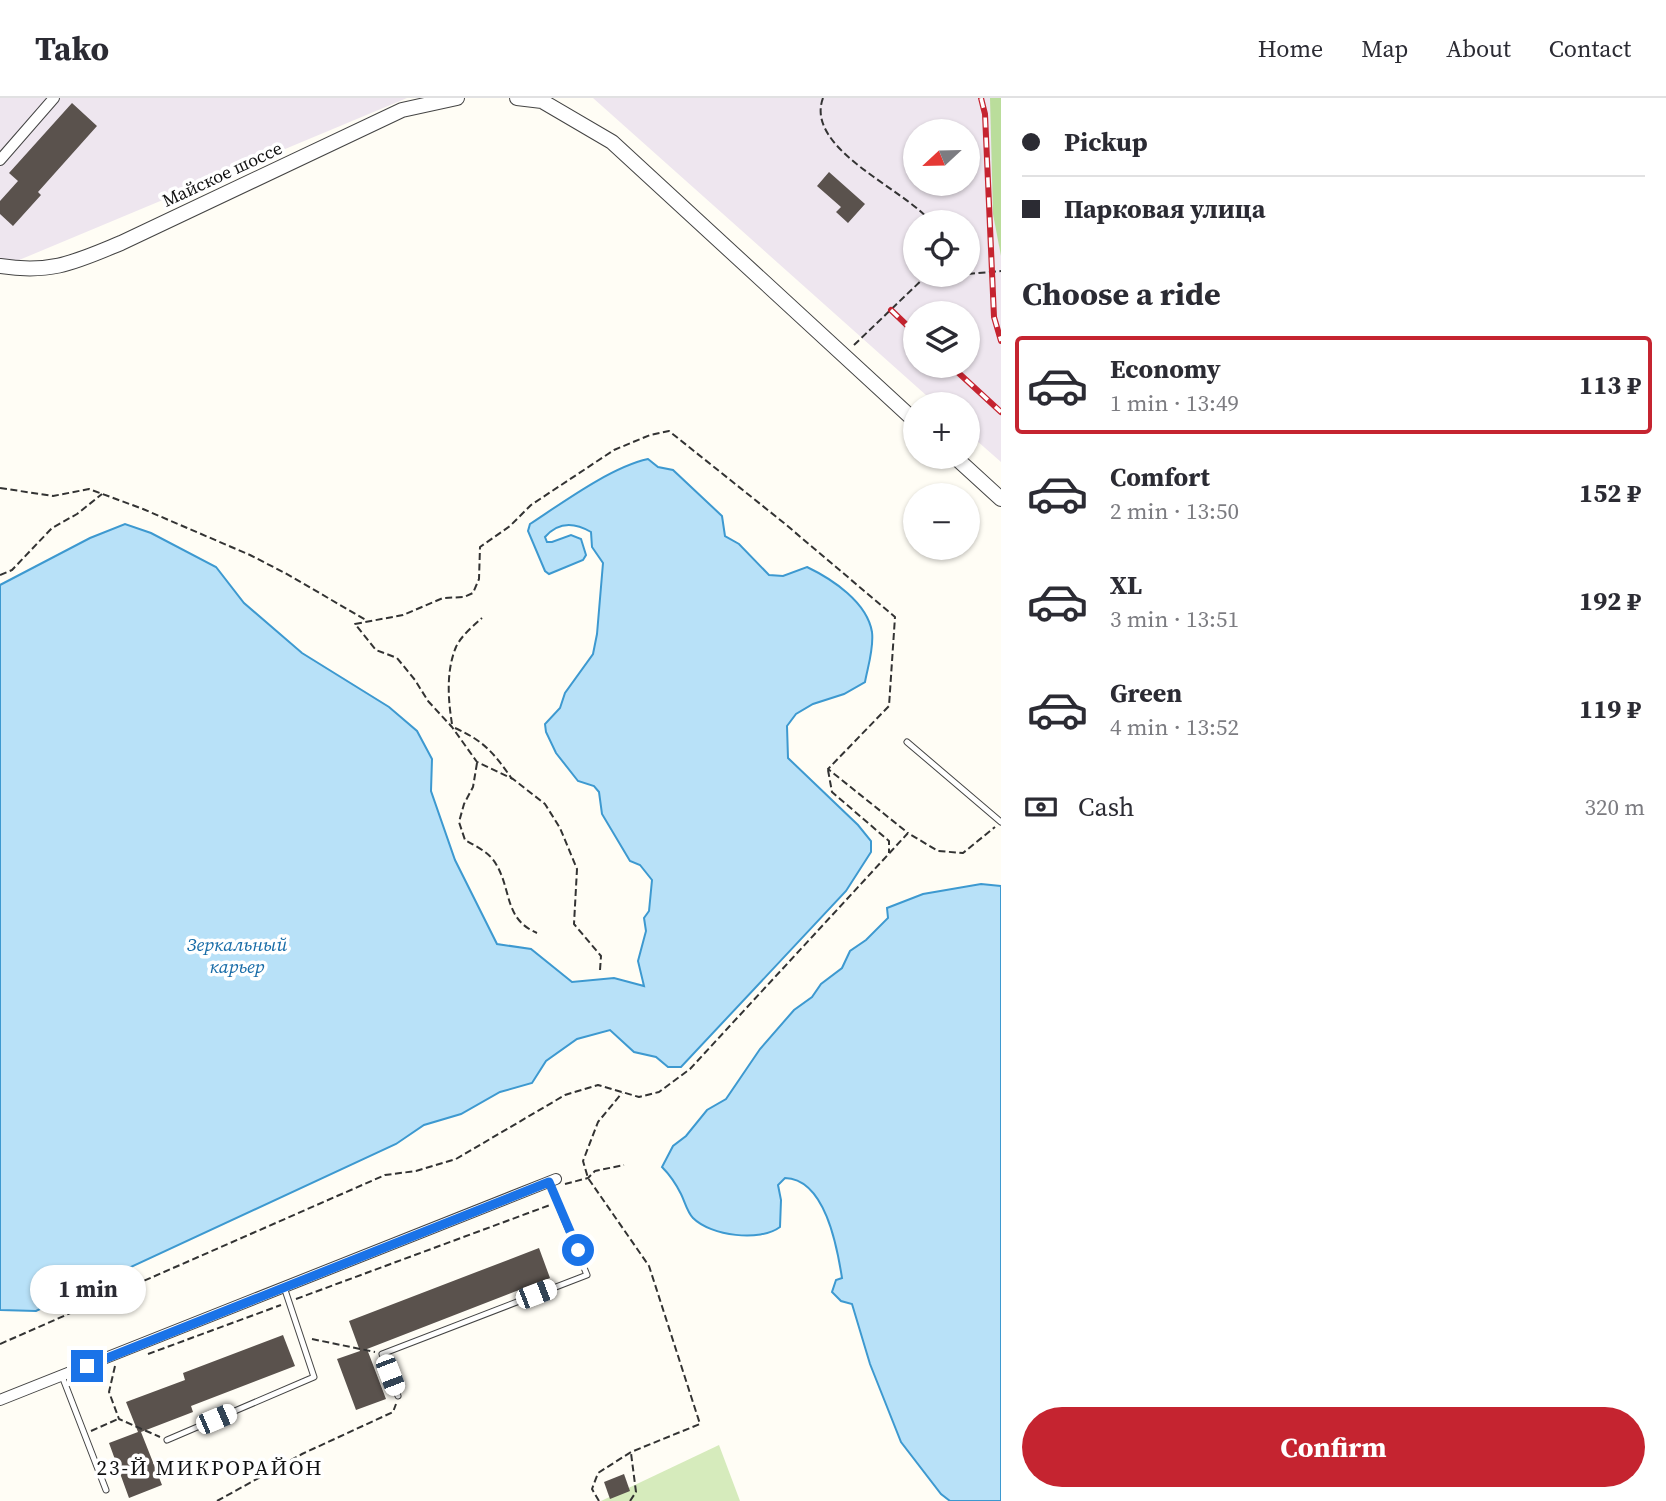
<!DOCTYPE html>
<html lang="en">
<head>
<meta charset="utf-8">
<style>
  :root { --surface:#fff; --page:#f7f7f7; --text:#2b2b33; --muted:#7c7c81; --line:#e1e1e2; --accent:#c52430 }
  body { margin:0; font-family:"Source Serif 4",serif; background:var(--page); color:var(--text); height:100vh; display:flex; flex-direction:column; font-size:26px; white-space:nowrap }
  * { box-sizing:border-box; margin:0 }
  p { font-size:23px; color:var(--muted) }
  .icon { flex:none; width:38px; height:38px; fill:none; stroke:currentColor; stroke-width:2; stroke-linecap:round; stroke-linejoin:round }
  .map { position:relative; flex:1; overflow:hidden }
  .side { display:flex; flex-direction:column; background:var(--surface); width:665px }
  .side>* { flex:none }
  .guide { display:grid; align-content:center; height:154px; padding:0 21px; background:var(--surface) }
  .needle { width:46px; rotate:248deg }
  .tools { position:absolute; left:903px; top:21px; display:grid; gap:14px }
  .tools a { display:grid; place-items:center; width:77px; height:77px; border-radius:50%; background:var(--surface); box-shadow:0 2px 5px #0004; font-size:35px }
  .end { position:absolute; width:32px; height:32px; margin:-16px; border:9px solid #1a73e8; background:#fff; box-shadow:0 0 0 4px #fff }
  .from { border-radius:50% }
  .bubble { position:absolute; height:49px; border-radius:24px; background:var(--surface); box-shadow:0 2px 5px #0004; font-size:23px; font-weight:700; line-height:49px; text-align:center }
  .car { position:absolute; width:21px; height:42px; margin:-21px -10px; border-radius:9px; box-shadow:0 0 5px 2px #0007; background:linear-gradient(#fff 24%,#345 0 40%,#fff 0 76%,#345 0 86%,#fff 0) }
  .guide b { display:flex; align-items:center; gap:24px; height:66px; font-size:26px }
  .guide b+b { border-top:2px solid var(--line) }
  .guide i { width:18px; height:18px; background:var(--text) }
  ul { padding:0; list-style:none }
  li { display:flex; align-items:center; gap:21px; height:98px; margin:0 14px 10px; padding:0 7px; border:4px solid transparent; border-radius:7px }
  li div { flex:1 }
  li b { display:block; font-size:26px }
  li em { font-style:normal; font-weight:700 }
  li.active { border-color:var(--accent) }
  li>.icon { width:63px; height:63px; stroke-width:1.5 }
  h2 { padding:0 21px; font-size:32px; line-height:84px }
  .pay { display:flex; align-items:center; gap:18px; height:77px; padding:0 21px; font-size:26px }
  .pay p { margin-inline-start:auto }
  .button { display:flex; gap:14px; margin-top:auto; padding:14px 21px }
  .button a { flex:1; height:80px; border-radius:42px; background:var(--accent); color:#fff; font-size:28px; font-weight:700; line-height:80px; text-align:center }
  header { display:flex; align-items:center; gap:42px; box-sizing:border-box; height:98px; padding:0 35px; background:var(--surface); border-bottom:2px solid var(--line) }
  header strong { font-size:33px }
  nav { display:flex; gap:38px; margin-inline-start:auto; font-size:24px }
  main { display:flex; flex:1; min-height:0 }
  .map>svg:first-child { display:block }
</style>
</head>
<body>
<header>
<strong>Tako</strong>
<nav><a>Home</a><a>Map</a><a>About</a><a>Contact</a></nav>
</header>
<main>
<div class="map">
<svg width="1001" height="1403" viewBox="0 0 1001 1403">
  <rect width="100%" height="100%" fill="#fffdf5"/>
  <!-- industrial -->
  <g fill="#eee6ef" fill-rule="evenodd">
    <path d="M0,0h407l-407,170z"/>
    <path d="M593,0h408v364l-33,-29v-29h-32zM915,33h53v53h-53zM915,124h53v53h-53zM915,215h53v53h-53z"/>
  </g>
  <!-- green -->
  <path fill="#d6ebbc" d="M719,1347l21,56h-139z"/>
  <!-- forest -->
  <path fill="#badd9b" d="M990,0h11v158l-8,-42z"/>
  <!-- water -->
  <g fill="#b8e1f8" stroke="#3d99d0" stroke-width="2">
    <path d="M648,361l10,8 15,3 49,46 3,20 14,8 30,31 14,1 24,-9c25,12 60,35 65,65 2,16 -4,34 -7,50l-21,12 -31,10 -17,10 -9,12 1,32 70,67 13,16v11l-25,39 -165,176h-13l-12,-10 -22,-5 -24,-22 -33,9 -31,22 -14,22 -32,9 -39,22 -37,11 -28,19 -360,167 -36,-1v-725l90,-47 35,-14 26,9 65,34 28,36 58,50 87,54 28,24 15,28 -1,32 24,69 42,84 34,5 41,33 42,-4 30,8 -6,-25 8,-30 -2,-13 5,-7 3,-31 -12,-15 -10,-4 -28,-47 -3,-22 -5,-6 -16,-5 -22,-28 -10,-21 -1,-8 15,-16 5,-15 28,-39 4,-20 6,-71 -11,-16 -1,-15c-17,-10 -33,-10 -46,5l2,5h5l19,-7 10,4 5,16 -3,5 -34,14 -4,-3 -17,-40 2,-7c32,-21 81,-57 118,-65z"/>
    <path d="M981,786l20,2v615h-51l-9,-7 -40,-52 -31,-78 -18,-60 -11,-3 -9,-9 4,-12 6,-2c-5,-32 -17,-99 -57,-100l-7,7 3,15 -1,27c-20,15 -69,9 -87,-9 -6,-6 -8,-16 -12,-24 -5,-10 -11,-19 -19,-27l11,-21 13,-10 21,-26 19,-11 34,-50 34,-39 18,-13 9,-13 21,-16 8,-17 16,-11 22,-22 -1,-10 36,-14z"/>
  </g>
  <!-- building -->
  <g fill="#5a524d">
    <path d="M72,5l25,23 -59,66 3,3 -28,31 -13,-12v-13l18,-20 -9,-8z"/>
    <path d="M829,74l36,32 -17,19 -12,-11 5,-5 -24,-21z"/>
    <path d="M539,1150l11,30 -183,71 19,50 -30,11 -19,-51 23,-8 -11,-30z"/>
    <path d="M283,1237l12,31 -104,40 2,6 -52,20 21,53 -33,13 -20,-55 29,-11 -12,-30 59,-22 -2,-7z"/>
    <path d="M624,1376l6,17 -20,8 -6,-17z"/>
  </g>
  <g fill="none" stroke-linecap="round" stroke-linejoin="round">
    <defs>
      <g id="service">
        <path d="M907,644l94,80"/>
        <path d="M62,1278l44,114"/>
        <path d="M398,1298l-16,-42 205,-79 -38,-93"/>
        <path d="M167,1342l147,-63 -30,-90"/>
      </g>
      <g id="minor">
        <path d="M0,62l54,-62"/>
        <path d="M0,1302l556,-221"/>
      </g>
      <g id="tertiary">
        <path d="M517,0l25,3 70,41 303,279"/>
        <path d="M0,168c52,8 75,-4 121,-23l281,-133 55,-12"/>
        <path d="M955,359l46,42"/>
      </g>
    </defs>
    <!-- service casing -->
    <use href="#service" stroke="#444" stroke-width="7"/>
    <!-- minor casing -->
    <use href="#minor" stroke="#444" stroke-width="12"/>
    <!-- tertiary casing -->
    <use href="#tertiary" stroke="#444" stroke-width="16"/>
    <!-- path -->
    <g stroke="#333" stroke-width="2" stroke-dasharray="7 3.5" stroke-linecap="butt">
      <path d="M823,0c-19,51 82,91 108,124"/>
      <path d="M968,176l33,-3"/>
      <path d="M924,181l37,-4"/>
      <path d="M854,247l73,-70"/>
      <path d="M0,390l53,8 36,-7 54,20 107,46 35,18 81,47"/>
      <path d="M0,477l12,-5 40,-42 25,-14 25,-20"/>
      <path d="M452,626c-4,-25 -6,-53 4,-77 5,-11 17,-21 26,-29"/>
      <path d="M455,630c29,13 39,25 57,51"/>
      <path d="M477,665l-4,24 -9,17 -5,18 6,18c11,6 25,13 31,24 16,27 8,55 41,69"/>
      <path d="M828,672l4,22 57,49v12"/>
      <path d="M600,872l1,-14 -27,-32 3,-55 -17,-41 -15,-24 -32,-25 -36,-17 -25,-35 -24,-26 -13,-21 -18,-22 -21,-8 -21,-26 48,-9 40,-17 21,-1 9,-4 6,-14 1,-32 30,-21 21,-21 83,-55 36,-15 19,-4 115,92 111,94 -6,89 -61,63 80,64"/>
      <path d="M565,1086l23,-6 7,-7 29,-6"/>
      <path d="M296,1201l254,-94"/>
      <path d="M312,1241l63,13"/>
      <path d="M0,1246l385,-169 31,-4 40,-12 109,-64 33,-10 41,12 20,-5 31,-23 218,-236 30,18 25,2 32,-26"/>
      <path d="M148,1256l133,-49"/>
      <path d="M115,1268l-6,26 10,27 41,18"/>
      <path d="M91,1333l27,-12"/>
      <path d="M217,1403l85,-47 91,-42 3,-8"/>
      <path d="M599,1403l-7,-12 6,-16 33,-21 69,-28 -51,-158 -61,-88 -5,-17 15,-39 24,-29"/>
      <path d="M630,1403l6,-9 -5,-39"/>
    </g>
    <!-- service -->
    <use href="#service" stroke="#fff" stroke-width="5"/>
    <!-- minor -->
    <use href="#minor" stroke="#fff" stroke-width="10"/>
    <!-- tertiary -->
    <use href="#tertiary" stroke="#fff" stroke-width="14"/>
    <defs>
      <g id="rail">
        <path d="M981,0l4,16 9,203 7,24"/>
        <path d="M891,212l24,23"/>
        <path d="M951,268l50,46"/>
      </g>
    </defs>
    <!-- rail casing -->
    <use href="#rail" stroke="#c52430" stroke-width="6"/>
    <!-- rail -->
    <use href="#rail" stroke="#fff" stroke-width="3.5" stroke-dasharray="10" stroke-linecap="butt"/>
  </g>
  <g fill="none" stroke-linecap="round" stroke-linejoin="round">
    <!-- route -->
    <path stroke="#1a73e8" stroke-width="9" d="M87,1268l462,-184 29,68"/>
  </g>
  <g text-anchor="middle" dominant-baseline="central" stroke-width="7" stroke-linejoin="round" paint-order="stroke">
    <!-- street labels -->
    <g font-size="18" fill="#111" stroke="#fff">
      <text transform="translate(222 76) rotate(-25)">Майское шоссе</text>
    </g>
    <!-- water labels -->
    <g font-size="19" font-style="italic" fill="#166ba7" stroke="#fff">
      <text x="237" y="846">Зеркальный<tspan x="237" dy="22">карьер</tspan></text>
    </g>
    <!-- quarter labels -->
    <g font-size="21" letter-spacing="2" fill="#111" stroke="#fff">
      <text x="210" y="1369">23-Й МИКРОРАЙОН</text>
    </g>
  </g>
</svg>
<div class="tools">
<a><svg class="needle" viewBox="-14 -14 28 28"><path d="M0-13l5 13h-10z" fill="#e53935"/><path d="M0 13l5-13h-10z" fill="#7c7c81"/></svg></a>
<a><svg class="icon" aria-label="locate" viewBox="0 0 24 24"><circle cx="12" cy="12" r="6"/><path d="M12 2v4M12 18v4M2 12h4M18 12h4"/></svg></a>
<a><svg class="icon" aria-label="layers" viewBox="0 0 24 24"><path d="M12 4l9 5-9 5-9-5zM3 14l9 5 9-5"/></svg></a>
<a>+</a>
<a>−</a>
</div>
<i class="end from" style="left:578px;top:1152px"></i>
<i class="end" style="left:87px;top:1268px"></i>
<div class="bubble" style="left:30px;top:1167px;width:116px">1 min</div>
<i class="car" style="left:536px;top:1196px;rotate:69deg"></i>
<i class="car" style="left:390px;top:1277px;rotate:159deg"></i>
<i class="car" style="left:216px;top:1321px;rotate:67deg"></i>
</div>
<section class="side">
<div class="guide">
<b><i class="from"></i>Pickup</b>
<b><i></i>Парковая улица</b>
</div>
<h2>Choose a ride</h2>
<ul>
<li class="active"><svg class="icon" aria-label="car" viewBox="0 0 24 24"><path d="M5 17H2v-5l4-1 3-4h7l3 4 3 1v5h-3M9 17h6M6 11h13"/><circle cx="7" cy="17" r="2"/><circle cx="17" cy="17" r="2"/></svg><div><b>Economy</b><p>1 min · 13:49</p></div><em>113 ₽</em></li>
<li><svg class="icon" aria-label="car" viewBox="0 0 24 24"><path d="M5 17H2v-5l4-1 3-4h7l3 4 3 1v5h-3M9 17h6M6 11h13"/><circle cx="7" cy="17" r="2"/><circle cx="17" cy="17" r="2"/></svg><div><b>Comfort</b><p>2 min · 13:50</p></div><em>152 ₽</em></li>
<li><svg class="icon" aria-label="car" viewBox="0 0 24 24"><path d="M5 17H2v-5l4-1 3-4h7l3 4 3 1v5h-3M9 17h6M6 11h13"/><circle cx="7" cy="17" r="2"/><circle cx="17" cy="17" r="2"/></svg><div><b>XL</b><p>3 min · 13:51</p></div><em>192 ₽</em></li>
<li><svg class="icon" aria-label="car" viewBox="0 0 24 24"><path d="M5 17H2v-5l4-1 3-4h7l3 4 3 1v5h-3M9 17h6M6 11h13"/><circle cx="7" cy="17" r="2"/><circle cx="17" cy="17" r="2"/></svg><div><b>Green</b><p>4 min · 13:52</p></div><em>119 ₽</em></li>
</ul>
<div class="pay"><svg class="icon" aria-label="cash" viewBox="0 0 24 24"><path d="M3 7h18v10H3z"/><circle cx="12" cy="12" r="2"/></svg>Cash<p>320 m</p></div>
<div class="button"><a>Confirm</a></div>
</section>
</main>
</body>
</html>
